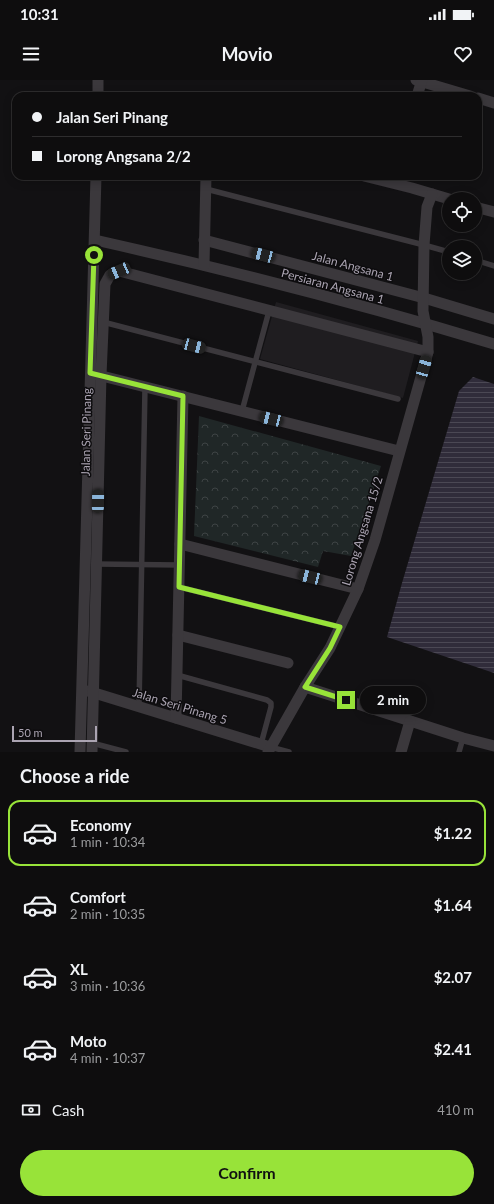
<!DOCTYPE html>
<html lang="en">
<head>
<meta charset="utf-8">
<style>
  :root { --surface:#0e0d0e; --page:#1c1b1c; --text:#f1f3f6; --muted:#9b9c9e; --line:#2e2d2e; --accent:#98e339 }
  body { margin:0; font-family:Lato,sans-serif; background:var(--page); color:var(--text); height:100vh; display:flex; flex-direction:column; font-size:15px; white-space:nowrap }
  * { box-sizing:border-box; margin:0 }
  p { font-size:13px; color:var(--muted) }
  .icon { flex:none; width:22px; height:22px; fill:none; stroke:currentColor; stroke-width:2; stroke-linecap:round; stroke-linejoin:round }
  .map { position:relative; height:672px; overflow:hidden }
  .details { display:flex; flex-direction:column; background:var(--surface); flex:1 }
  .details>* { flex:none }
  .hud { position:absolute; left:12px; top:12px; width:470px; height:88px; border-radius:12px; box-shadow:0 2px 10px #0003,0 0 0 1px var(--line); display:grid; align-content:center; height:88px; padding:0 20px; background:var(--surface) }
  .controls { position:absolute; left:442px; top:112px; display:grid; gap:8px }
  .controls a { display:grid; place-items:center; width:40px; height:40px; border-radius:50%; background:var(--surface); box-shadow:0 2px 10px #0003,0 0 0 1px var(--line); font-size:20px }
  .scale { position:absolute; left:12px; bottom:10px; width:85px; box-sizing:border-box; padding-left:4px; border:2px solid #aba4b2; border-top:0; font-size:11px; line-height:14px; white-space:nowrap; color:#aba4b2; -webkit-text-stroke:3px #0d0c0e; paint-order:stroke }
  .end { position:absolute; width:18px; height:18px; margin:-9px; border:5px solid #98e339; background:#111; box-shadow:0 0 0 2px #111 }
  .from { border-radius:50% }
  .bubble { position:absolute; height:28px; border-radius:14px; background:var(--surface); box-shadow:0 2px 10px #0003,0 0 0 1px var(--line); font-size:13px; font-weight:700; line-height:28px; text-align:center }
  .car { position:absolute; width:12px; height:24px; margin:-12px -6px; border-radius:5px; box-shadow:0 0 3px 1px #0007; background:linear-gradient(#222 24%,#8ab4d8 0 40%,#222 0 76%,#8ab4d8 0 86%,#222 0) }
  .hud b { display:flex; align-items:center; gap:14px; height:38px; font-size:15px }
  .hud b+b { border-top:1px solid var(--line) }
  .hud i { width:10px; height:10px; background:var(--text) }
  ul { padding:0; list-style:none }
  li { display:flex; align-items:center; gap:12px; height:66px; margin:0 8px 6px; padding:0 12px; border:2px solid transparent; border-radius:12px }
  li div { flex:1 }
  li b { display:block; font-size:15px }
  li em { font-style:normal; font-weight:700 }
  li.current { border-color:var(--accent) }
  li>.icon { width:36px; height:36px; stroke-width:1.5 }
  h2 { padding:0 20px; font-size:18px; line-height:48px }
  .pay { display:flex; align-items:center; gap:10px; height:44px; padding:0 20px; font-size:15px }
  .pay p { margin-inline-start:auto }
  .button { display:flex; gap:8px; margin-top:auto; padding:8px 20px }
  .button a { flex:1; height:46px; border-radius:24px; background:var(--accent); color:#111; font-size:16px; font-weight:700; line-height:46px; text-align:center }
  .status { display:flex; justify-content:space-between; align-items:center; height:28px; padding:0 20px; background:var(--surface); direction:ltr }
  .status svg { height:11px; fill:currentColor }
  header { display:flex; justify-content:space-between; align-items:center; height:52px; padding:0 20px; background:var(--surface); font-size:18px; font-weight:700 }
  .map>svg:first-child { display:block }
</style>
</head>
<body>
<div class="status"><b>10:31</b><svg viewBox="0 0 49 12"><path d="M0 12V9h3v3zM5 12V6h3v6zM10 12V3h3v9zM15 12V0h3v12zM26 1h20v11H26zM47 4h2v5h-2z"/></svg></div>
<header><svg class="icon" aria-label="menu" viewBox="0 0 24 24"><path d="M4 6h16M4 12h16M4 18h16"/></svg>Movio<svg class="icon" aria-label="heart" viewBox="0 0 24 24"><path d="M12 20l-8-8c-3-5 5-10 8-4 3-6 11-1 8 4z"/></svg></header>
<div class="map">
<svg width="494" height="672" viewBox="0 0 494 672">
  <defs>
    <pattern id="forest-crowns" width="20" height="18" patternUnits="userSpaceOnUse"><rect width="20" height="18" fill="#202727"/><path d="M2 6a3 3 0 1 1 6 0M12 15a3 3 0 1 1 6 0" fill="none" stroke="#3e4344"/></pattern>
    <pattern id="water-rules" width="6" height="5" patternUnits="userSpaceOnUse"><rect width="6" height="5" fill="#302c3a"/><path d="M0 2.5h6" fill="none" stroke="#4b4854"/></pattern>
  </defs>
  <rect width="100%" height="100%" fill="#121113"/>
  <!-- built -->
  <path fill="#1f1d20" d="M276,222l142,39 -15,57 -143,-39z"/>
  <!-- forest -->
  <path fill="url(#forest-crowns)" d="M199,336l182,50 -30,90 -28,-5 -5,16 -124,-31z"/>
  <!-- water -->
  <path fill="url(#water-rules)" d="M473,297l21,7v289l-107,-36 15,-54 57,-192z"/>
  <g fill="none" stroke-linecap="round" stroke-linejoin="round">
    <!-- service -->
    <g stroke="#3b383c" stroke-width="5.5">
      <path d="M206,109l218,56 25,7"/>
      <path d="M475,180l19,6"/>
      <path d="M103,242l295,77"/>
      <path d="M242,331l27,-100"/>
      <path d="M96,484l83,1"/>
      <path d="M179,507l161,40"/>
      <path d="M177,595l90,25 4,3v4l-10,37"/>
      <path d="M139,627l6,-320"/>
      <path d="M92,663l34,9"/>
      <path d="M270,667l19,5"/>
      <path d="M459,672l4,-14"/>
    </g>
    <!-- minor -->
    <g stroke="#3b383c" stroke-width="11">
      <path d="M416,0l54,16"/>
      <path d="M98,16v-16"/>
      <path d="M417,16l5,-16"/>
      <path d="M478,18l16,5"/>
      <path d="M364,96l48,12 37,11"/>
      <path d="M475,127l19,5"/>
      <path d="M95,160c134,30 267,64 399,104"/>
      <path d="M204,160l220,58 70,21"/>
      <path d="M204,185l2,-89"/>
      <path d="M94,294l305,77"/>
      <path d="M180,464l178,45"/>
      <path d="M178,555l110,28"/>
      <path d="M305,607l158,51 31,8"/>
      <path d="M88,611l182,56"/>
      <path d="M176,638l7,-322"/>
      <path d="M80,672l16,-576"/>
      <path d="M92,672l9,-377 4,-91 5,-9 9,-4 309,81"/>
      <path d="M268,672l37,-65 25,-39 28,-59 17,-49 53,-188v-15l-5,-26 1,-66 3,-38 5,-13"/>
      <path d="M401,672l9,-31"/>
    </g>
  </g>
  <g fill="none" stroke-linecap="round" stroke-linejoin="round">
    <!-- route -->
    <path stroke="#98e339" stroke-width="5" d="M94,175l-4,118 93,23 -4,191 161,40 -10,21 -25,39 41,13"/>
  </g>
  <g text-anchor="middle" dominant-baseline="central" stroke-width="3" stroke-linejoin="round" paint-order="stroke">
    <!-- street labels -->
    <g font-size="12" fill="#aba4b2" stroke="#0d0c0e">
      <text transform="translate(353 186) rotate(15)">Jalan Angsana 1</text>
      <text transform="translate(333 206) rotate(15)">Persiaran Angsana 1</text>
      <text transform="translate(86 352) rotate(-89)">Jalan Seri Pinang</text>
      <text transform="translate(362 451) rotate(-73)">Lorong Angsana 15/2</text>
      <text transform="translate(180 626) rotate(17)">Jalan Seri Pinang 5</text>
    </g>
  </g>
</svg>
<div class="controls">
<a><svg class="icon" aria-label="locate" viewBox="0 0 24 24"><circle cx="12" cy="12" r="6"/><path d="M12 2v4M12 18v4M2 12h4M18 12h4"/></svg></a>
<a><svg class="icon" aria-label="layers" viewBox="0 0 24 24"><path d="M12 4l9 5-9 5-9-5zM3 14l9 5 9-5"/></svg></a>
</div>
<div class="scale">50 m</div>
<i class="end from" style="left:94px;top:175px"></i>
<i class="end" style="left:346px;top:620px"></i>
<div class="bubble" style="left:360px;top:606px;width:66px">2 min</div>
<i class="car" style="left:263px;top:175px;rotate:285deg"></i>
<i class="car" style="left:119px;top:191px;rotate:247deg"></i>
<i class="car" style="left:194px;top:266px;rotate:105deg"></i>
<i class="car" style="left:424px;top:287px;rotate:16deg"></i>
<i class="car" style="left:271px;top:339px;rotate:284deg"></i>
<i class="car" style="left:98px;top:421px;rotate:1deg"></i>
<i class="car" style="left:310px;top:497px;rotate:284deg"></i>
<div class="hud">
<b><i class="from"></i>Jalan Seri Pinang</b>
<b><i></i>Lorong Angsana 2/2</b>
</div>
</div>
<section class="details">
<h2>Choose a ride</h2>
<ul>
<li class="current"><svg class="icon" aria-label="car" viewBox="0 0 24 24"><path d="M5 17H2v-5l4-1 3-4h7l3 4 3 1v5h-3M9 17h6M6 11h13"/><circle cx="7" cy="17" r="2"/><circle cx="17" cy="17" r="2"/></svg><div><b>Economy</b><p>1 min · 10:34</p></div><em>$1.22</em></li>
<li><svg class="icon" aria-label="car" viewBox="0 0 24 24"><path d="M5 17H2v-5l4-1 3-4h7l3 4 3 1v5h-3M9 17h6M6 11h13"/><circle cx="7" cy="17" r="2"/><circle cx="17" cy="17" r="2"/></svg><div><b>Comfort</b><p>2 min · 10:35</p></div><em>$1.64</em></li>
<li><svg class="icon" aria-label="car" viewBox="0 0 24 24"><path d="M5 17H2v-5l4-1 3-4h7l3 4 3 1v5h-3M9 17h6M6 11h13"/><circle cx="7" cy="17" r="2"/><circle cx="17" cy="17" r="2"/></svg><div><b>XL</b><p>3 min · 10:36</p></div><em>$2.07</em></li>
<li><svg class="icon" aria-label="car" viewBox="0 0 24 24"><path d="M5 17H2v-5l4-1 3-4h7l3 4 3 1v5h-3M9 17h6M6 11h13"/><circle cx="7" cy="17" r="2"/><circle cx="17" cy="17" r="2"/></svg><div><b>Moto</b><p>4 min · 10:37</p></div><em>$2.41</em></li>
</ul>
<div class="pay"><svg class="icon" aria-label="cash" viewBox="0 0 24 24"><path d="M3 7h18v10H3z"/><circle cx="12" cy="12" r="2"/></svg>Cash<p>410 m</p></div>
<div class="button"><a>Confirm</a></div>
</section>
</body>
</html>
